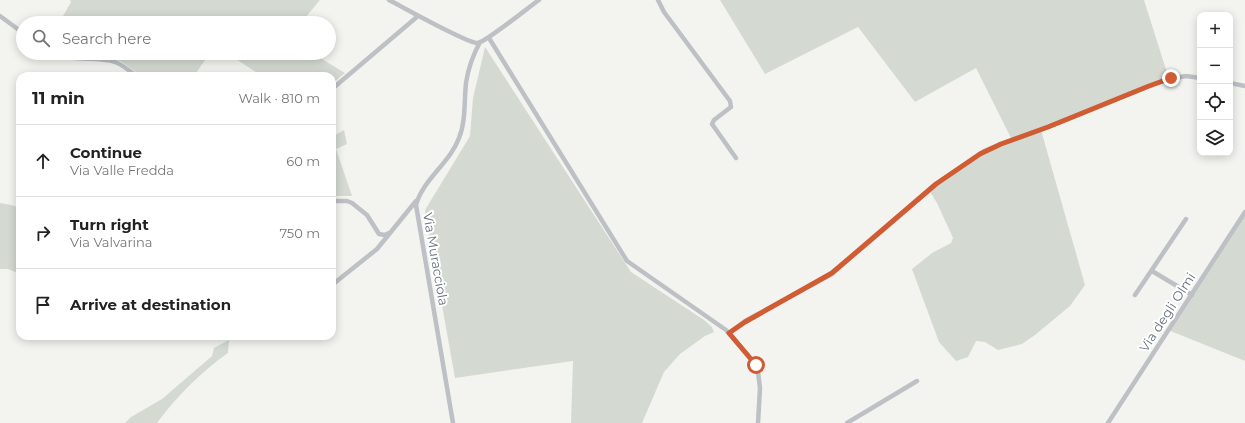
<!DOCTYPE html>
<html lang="en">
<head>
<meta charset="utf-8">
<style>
  body { margin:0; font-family:Montserrat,sans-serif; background:#f2f2f2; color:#222 }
  .controls { position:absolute; right:12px; top:12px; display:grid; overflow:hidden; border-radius:8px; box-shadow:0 2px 10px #0003 }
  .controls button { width:36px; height:36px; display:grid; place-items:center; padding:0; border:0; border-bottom:1px solid #e0e0e0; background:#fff; color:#222; font:20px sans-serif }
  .stop { position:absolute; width:12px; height:12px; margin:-9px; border:3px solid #d15c33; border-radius:50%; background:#fff }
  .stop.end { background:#d15c33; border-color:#fff; box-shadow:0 1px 4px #0008 }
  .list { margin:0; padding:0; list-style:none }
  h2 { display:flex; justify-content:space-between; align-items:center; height:52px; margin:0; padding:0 16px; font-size:17px }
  h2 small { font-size:13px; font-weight:400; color:#767676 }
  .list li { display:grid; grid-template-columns:26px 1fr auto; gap:12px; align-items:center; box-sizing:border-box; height:72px; padding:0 16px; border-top:1px solid #e0e0e0 }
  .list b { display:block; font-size:15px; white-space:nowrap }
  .list p { margin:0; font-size:13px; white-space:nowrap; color:#767676 }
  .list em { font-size:13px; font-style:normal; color:#767676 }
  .icon { flex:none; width:22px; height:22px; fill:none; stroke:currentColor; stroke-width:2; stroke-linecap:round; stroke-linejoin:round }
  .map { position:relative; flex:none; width:1245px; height:423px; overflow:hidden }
  .search { position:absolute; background:#fff; box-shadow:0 2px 10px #0003; left:16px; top:16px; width:320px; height:44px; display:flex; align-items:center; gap:10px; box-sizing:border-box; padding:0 14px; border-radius:22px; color:#767676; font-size:15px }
  .panel { position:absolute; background:#fff; box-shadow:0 2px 10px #0003; left:16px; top:72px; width:320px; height:268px; border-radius:12px }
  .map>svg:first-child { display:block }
  .green { fill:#d4dad2 }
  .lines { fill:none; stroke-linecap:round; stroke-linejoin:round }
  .minor { stroke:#bdc0c4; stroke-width:4.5 }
  .route { stroke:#d15c33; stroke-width:5 }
  .labels { text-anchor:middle; stroke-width:4; stroke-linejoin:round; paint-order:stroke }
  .street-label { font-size:13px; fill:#65727e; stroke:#fff }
</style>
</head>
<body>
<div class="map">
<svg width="1245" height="423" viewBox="0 0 1245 423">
  <rect width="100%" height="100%" fill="#f3f4f0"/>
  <path class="green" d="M70,0H320L301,23H59L71,2Z
    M720,0H1144L1169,79L1041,130L1085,285L1070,306L1035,335L1022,344L998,350L985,342L976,341L968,357L956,361L939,342L912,269L932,253L951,243L953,238L937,203L929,190L980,154L1012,140L976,68L915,102L858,27L765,74Z
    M485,47L631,272L704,320L712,327L714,332L705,336L680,354L664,372L642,423H571L573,361L455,378L425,210L470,136L473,98Z
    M63,53H210L194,76H141L122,62L108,56Z
    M217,53H312L345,73L332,84V76H255L257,73L233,57Z
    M344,130L347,144L336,149L352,196H332V137Z
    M0,203L11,205L20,208V274L8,269H0Z
    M1245,212V361L1168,330Z
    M229,340L228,353C201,372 177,396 157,423H125L131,417L162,399L212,356L214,348Z"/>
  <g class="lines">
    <path class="minor" d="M389,0C403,7 468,44 478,43C487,41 529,7 539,0
      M658,0L664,12L730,101L731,107L714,120L712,124L736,158
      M0,16L23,33
      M489,38L627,261L726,330L755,364L758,372L760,388L758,423
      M57,53C75,63 96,55 115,62C123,65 130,71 136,76
      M1230,83L1245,86
      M332,89L418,16
      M332,201H347L352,203L367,215L379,234L385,235L389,233
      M1152,271L1192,295
      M332,285L377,249L416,201
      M1135,295L1186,219
      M729,333L745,321L830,275L882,231L936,184L984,151L1001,144L1048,127L1149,86L1169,79L1186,76L1200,78
      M139,336H144
      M453,423L416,205C423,179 450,163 459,138C466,121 464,101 466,83C468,69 473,55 480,42
      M847,423L917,381
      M1108,423L1245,212"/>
  </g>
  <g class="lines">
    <path class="route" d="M756,365L729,333L745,322L832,273L936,184L980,154L1001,144L1048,127L1149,86L1171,78"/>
  </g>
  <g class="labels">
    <g class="street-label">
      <text transform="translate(436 259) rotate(80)" y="5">Via Muracciola</text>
      <text transform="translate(1167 312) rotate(-57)" y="5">Via degli Olmi</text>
    </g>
  </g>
</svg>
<div class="controls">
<button>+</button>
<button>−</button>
<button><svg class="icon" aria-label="locate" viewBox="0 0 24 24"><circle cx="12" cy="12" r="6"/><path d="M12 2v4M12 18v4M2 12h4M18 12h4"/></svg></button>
<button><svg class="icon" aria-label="layers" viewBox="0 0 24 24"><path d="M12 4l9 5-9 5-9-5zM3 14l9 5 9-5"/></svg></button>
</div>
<div class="stop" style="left:756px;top:365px"></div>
<div class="stop end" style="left:1171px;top:78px"></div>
<div class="search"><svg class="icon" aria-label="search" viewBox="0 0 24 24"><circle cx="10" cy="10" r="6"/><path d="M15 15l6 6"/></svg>Search here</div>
<section class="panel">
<h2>11 min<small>Walk · 810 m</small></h2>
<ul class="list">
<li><svg class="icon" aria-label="ahead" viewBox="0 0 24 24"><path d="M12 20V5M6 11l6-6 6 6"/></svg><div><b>Continue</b><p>Via Valle Fredda</p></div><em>60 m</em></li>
<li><svg class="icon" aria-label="right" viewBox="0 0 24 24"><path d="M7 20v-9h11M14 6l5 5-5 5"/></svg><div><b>Turn right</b><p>Via Valvarina</p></div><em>750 m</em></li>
<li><svg class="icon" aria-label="arrive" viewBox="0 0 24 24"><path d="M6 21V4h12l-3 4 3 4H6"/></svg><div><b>Arrive at destination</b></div></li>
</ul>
</section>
</div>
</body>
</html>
